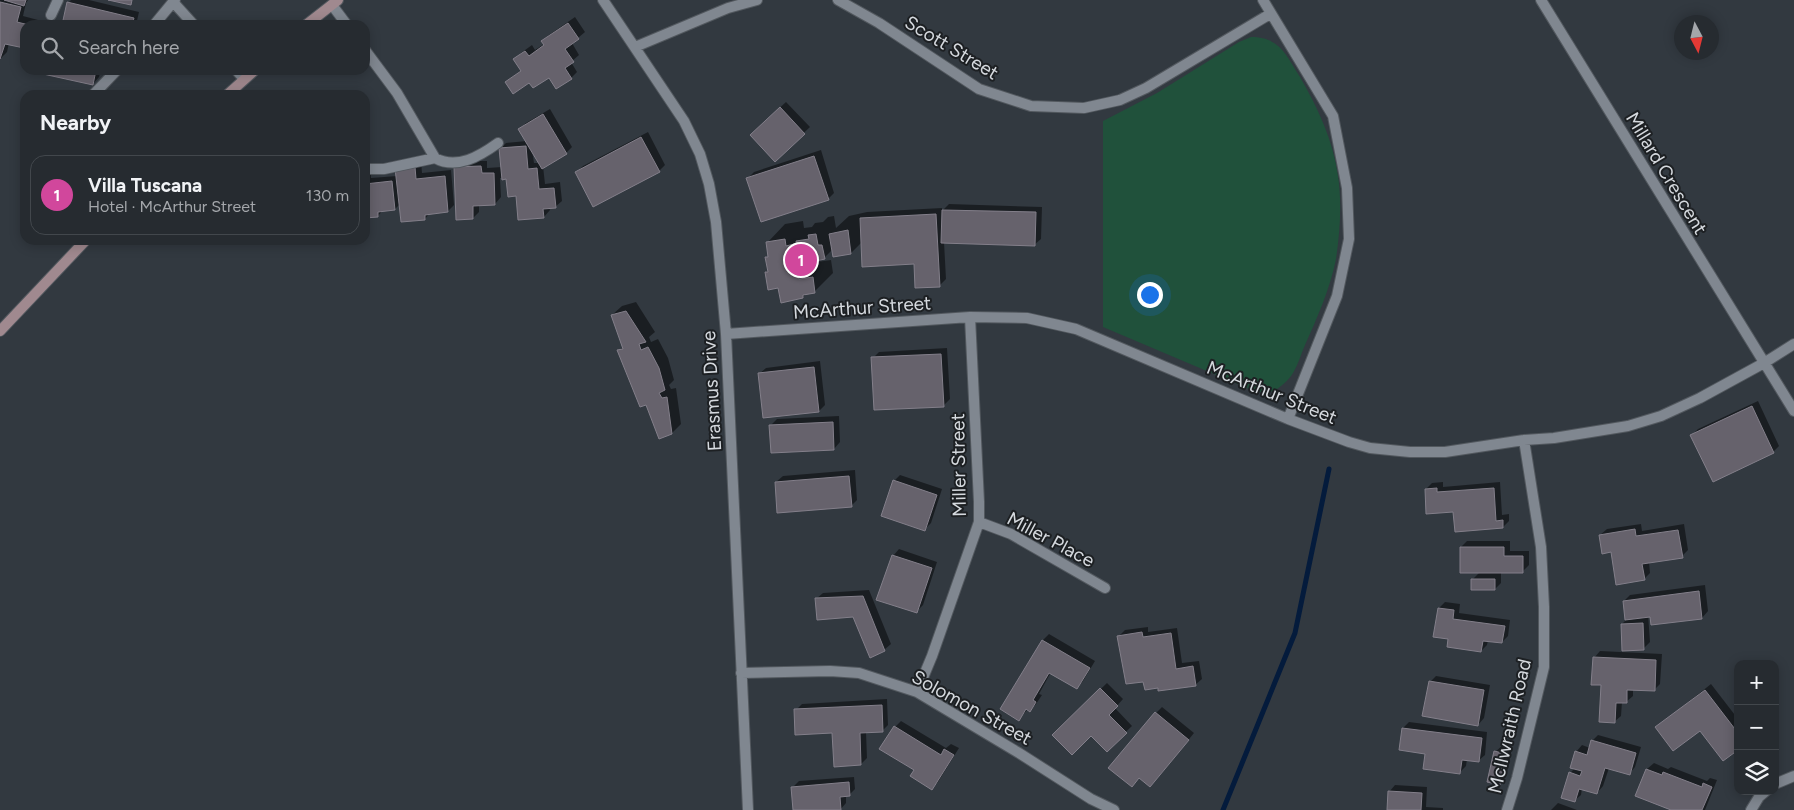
<!DOCTYPE html>
<html lang="en">
<head>
<meta charset="utf-8">
<style>
  body { margin:0; font-family:Figtree,sans-serif; background:#2e3338; color:#f1f3f6 }
  .controls { position:absolute; right:15px; bottom:15px; display:grid; overflow:hidden; border-radius:10px; box-shadow:0 2px 12px #0003 }
  .controls button { width:45px; height:45px; display:grid; place-items:center; padding:0; border:0; border-bottom:1px solid #42474c; background:#262b30; color:#f1f3f6; font:25px sans-serif }
  .compass { position:absolute; left:1674px; top:15px; width:45px; height:45px; border-radius:50%; background:#262b30; box-shadow:0 2px 12px #0003; rotate:173deg }
  .you { position:absolute; left:1149px; top:294px; width:18px; height:18px; margin:-12px; border:4px solid #fff; border-radius:50%; background:#1a73e8; box-shadow:0 0 0 8px #1a73e833 }
  .badge { display:grid; place-items:center; width:32px; height:32px; border-radius:50%; background:#8abfa5; color:#fff; font-size:16px; font-weight:700 }
  .pin { position:absolute; translate:-50% -50%; border:2px solid #fff; box-shadow:0 1px 5px #0006 }
  .list { margin:0; padding:0; list-style:none }
  h2 { display:flex; justify-content:space-between; align-items:center; height:65px; margin:0; padding:0 20px; font-size:21px }
  h2 small { font-size:16px; font-weight:400; color:#a4a7ab }
  .list li { display:grid; grid-template-columns:32px 1fr auto; gap:15px; align-items:center; box-sizing:border-box; height:80px; margin:0 10px 10px; padding:0 10px; border:1px solid #42474c; border-radius:15px }
  .list b { display:block; font-size:19px; white-space:nowrap }
  .list p { margin:0; font-size:16px; white-space:nowrap; color:#a4a7ab }
  .list em { font-size:16px; font-style:normal; color:#a4a7ab }
  .icon { flex:none; width:28px; height:28px; fill:none; stroke:currentColor; stroke-width:2; stroke-linecap:round; stroke-linejoin:round }
  .map { position:relative; flex:none; width:1794px; height:810px; overflow:hidden }
  .search { position:absolute; background:#262b30; box-shadow:0 2px 12px #0003; left:20px; top:20px; width:350px; height:55px; display:flex; align-items:center; gap:12px; box-sizing:border-box; padding:0 18px; border-radius:15px; color:#a4a7ab; font-size:19px }
  .panel { position:absolute; background:#262b30; box-shadow:0 2px 12px #0003; left:20px; top:90px; width:350px; height:155px; border-radius:15px }
  .map>svg:first-child { display:block }
  .green { fill:#20513b }
  .shadow { fill:#0007; fill-rule:evenodd }
  .lines { fill:none; stroke-linecap:round; stroke-linejoin:round }
  .stream { stroke:#041b3c; stroke-width:5 }
  .building { fill:#66626c; stroke:#837f8a }
  .street-casing { stroke:#52585e; stroke-width:12 }
  .secondary-casing { stroke:#52585e; stroke-width:12 }
  .street { stroke:#808790; stroke-width:10 }
  .secondary { stroke:#a0898f; stroke-width:10 }
  .labels { text-anchor:middle; stroke-width:4; stroke-linejoin:round; paint-order:stroke }
  .street-label { font-size:19px; fill:#d5d9de; stroke:#1d2023 }
</style>
</head>
<body>
<div class="map">
<svg width="1794" height="810" viewBox="0 0 1794 810">
  <rect width="100%" height="100%" fill="#323940"/>
  <path class="green" d="M1251,37C1280,37 1286,55 1300,77C1318,108 1333,140 1338,176C1342,203 1340,232 1336,259C1330,289 1317,318 1305,345C1301,354 1298,365 1293,373C1289,380 1280,388 1273,391C1267,393 1260,392 1254,391L1103,327V121L1157,93L1239,42Z"/>
  <path class="shadow" d="M0,0H28L26,3L23,16L38,20L36,25H25V47L9,43L7,52L1,58Z
    M71,0H89L139,12L136,25H63L68,3Z
    M575,17L585,32L572,43L579,55L571,62L577,72L571,78L549,76L530,81L506,82L522,70L515,59L521,53L532,45L535,50L544,44L542,41L549,35Z
    M36,70H101L99,77L93,84Z
    M786,102L810,127L775,160L758,128Z
    M550,109L572,147L566,153L543,166L545,184L560,182L562,201L555,207L549,208L550,210L544,217L507,178H500L501,197L495,204H479V212L473,218H457L462,161H487V168L502,167L500,149L506,143L527,141L520,129L526,123ZM532,150L540,163H534Z
    M648,132L665,165L659,171L577,172L583,166Z
    M821,150L834,193L828,199L748,178L754,172Z
    M421,161L422,173L451,170L454,205L448,211L430,213L425,219L400,204L395,209L383,210L378,216L365,217V164L370,163L371,178L397,176Z
    M949,204L1042,207L1041,239L1034,245L944,242L946,279L939,286L915,263L862,242L851,253L834,256L833,249L824,258L817,259V262L831,260L833,273L815,291L807,293L803,297L779,287L766,272L769,270L767,258L769,256L767,243L785,224L803,221L804,228L812,227L815,223L823,222L828,217L834,216L836,228L849,216L867,212L942,208V211Z
    M636,302L655,332L649,337L651,342L658,339L668,358L674,380L669,385L671,389L676,388L681,424L672,433L647,404L619,351L624,346L612,315L622,306Z
    M947,348L950,399L943,406L873,358L879,352Z
    M820,361L825,405L819,411L759,374L766,368Z
    M1758,401L1779,446L1773,452L1692,435L1698,429Z
    M839,416L840,442L834,449L772,452L770,426L777,419Z
    M855,470L857,500L851,506L776,482L783,476Z
    M900,475L942,489L931,523L925,529L894,481Z
    M1443,482V487L1500,482L1502,515L1509,514V521L1503,527L1454,510L1426,489L1432,483Z
    M1641,524L1642,531L1684,524L1688,550L1682,556L1649,562L1650,573L1644,579L1612,551L1600,535L1607,529Z
    M1467,541H1510V551H1529V565L1522,572H1501V583L1495,589L1472,580L1480,572L1461,547Z
    M899,549L937,562L923,605L916,612L893,556Z
    M1705,585L1708,611L1702,618L1648,614L1650,642L1644,648L1622,624L1626,620L1624,601L1630,595Z
    M869,590L891,644L884,650L853,616L816,599L823,593Z
    M1445,602L1460,604L1459,613L1510,620L1508,636L1502,642L1488,640L1487,645L1481,651L1449,638L1439,608Z
    M1148,627V632L1177,628L1182,663L1199,661L1202,679L1195,685L1159,687L1119,636L1125,630Z
    M1049,634L1095,661L1083,681L1077,688L1051,672L1039,694L1042,695L1036,704L1030,710L1028,709L1019,719L1002,709L1043,640Z
    M1600,651L1662,654L1660,684L1654,690L1633,689V696L1626,702H1622L1621,716L1614,722L1594,658Z
    M1436,676L1490,685L1484,718L1478,725L1430,682Z
    M1107,683L1123,699L1115,708L1132,726L1107,750L1092,734L1053,735Z
    M1711,684L1738,719V748L1700,729L1657,727Z
    M887,699L888,725L882,731L866,732L867,758L861,764L833,732L796,710L802,704Z
    M1162,707L1194,733L1156,780V713Z
    M901,721L946,748L951,744L959,748L938,782L932,788L916,770L895,727Z
    M1409,722L1487,732L1485,755L1478,761L1467,759L1466,766L1460,772L1427,753L1403,728Z
    M1598,735L1641,747L1635,767L1629,774L1609,768L1603,786L1597,793L1582,788L1581,795L1574,801L1570,773L1575,768L1576,752L1582,745L1590,748L1592,741Z
    M1502,746L1512,748L1506,777L1499,783L1495,752Z
    M1654,763L1668,769L1671,767L1707,781L1710,778L1717,780L1705,810H1674L1637,795L1647,769Z
    M854,777L855,789L849,795H846V803L840,810H794L793,787L799,781Z
    M1395,785L1427,787L1426,807L1443,808V810H1388L1389,792Z
    M1558,803L1577,810H1551Z"/>
  <g class="lines">
    <path class="stream" d="M1223,810L1295,633L1329,469"/>
  </g>
  <path class="building" d="M4,0H26L24,6Z
    M108,0H132L131,5Z
    M0,2L21,7L17,22L29,25H25V58L21,57L24,48L5,44L0,59Z
    M67,2L134,18L132,25H62Z
    M568,23L579,39L565,49L574,62L565,68L572,79L556,89L549,78L533,88L529,83L513,94L505,82L521,71L513,59L525,51L529,56L544,45L541,41Z
    M34,70H96L93,85L34,72Z
    M780,107L805,134L775,162L750,135Z
    M543,114L567,154L542,169L518,129Z
    M641,137L660,172L593,207L575,172Z
    M526,146L528,169L537,168L539,189L554,188L556,208L543,209L544,218L518,220L516,196L508,197L506,179L502,180L499,148Z
    M814,156L829,200L761,222L746,178Z
    M481,166L482,173H494L495,205L473,206V219L456,220L454,167Z
    M415,167L416,179L445,176L448,212L425,215V220L401,222L395,168Z
    M365,181V184L392,181L395,210L378,212V217L365,218Z
    M942,210L1036,212L1035,246L941,243Z
    M936,214L940,287L915,288L914,264L862,267L860,218Z
    M848,230L851,254L833,257L829,234Z
    M816,234L818,245H822L825,259L811,262V265L797,268L799,279L813,277L815,293L803,295V298L781,303L778,288L768,290L765,272H768L765,257H768L766,242L785,239L786,246L794,244L795,249H797L796,241L809,239L808,235Z
    M626,311L646,342L639,344L641,350L648,347L659,368L665,390L659,393L662,398L667,397L672,434L659,439L646,405L640,407L617,350L623,349L611,315Z
    M941,354L944,407L874,410L871,357Z
    M814,367L819,412L763,418L758,373Z
    M1752,406L1774,453L1713,482L1690,435Z
    M833,422L834,450L771,453L769,425Z
    M849,476L852,507L777,513L775,482Z
    M893,480L937,495L925,531L881,516Z
    M1437,488V492L1494,488L1496,521L1503,520V528L1455,532L1453,512L1426,514L1425,489Z
    M1635,529L1636,536L1678,530L1683,558L1642,564L1645,580L1616,585L1611,552L1602,554L1599,535Z
    M1460,547H1504V556H1523V573H1460Z
    M892,555L932,568L917,613L876,600Z
    M1471,579H1495V590H1471Z
    M1699,591L1702,619L1651,625L1650,617L1625,620L1623,601Z
    M863,596L885,651L870,658L853,617L817,620L815,598Z
    M1438,608L1454,610L1453,619L1505,626L1502,643L1483,641L1481,652L1447,647L1448,639L1433,637Z
    M1643,623L1644,650L1622,651L1621,624Z
    M1142,632L1143,637L1171,633L1176,669L1193,666L1196,686L1158,691V688L1145,690L1143,682L1126,684L1117,636Z
    M1042,640L1090,668L1077,689L1049,673L1033,700L1036,702L1030,712L1026,709L1019,721L1000,709Z
    M1593,657L1656,660L1655,691L1627,690V703H1616L1615,723L1599,722L1601,685H1591Z
    M1429,681L1484,690L1478,726L1422,716Z
    M1100,688L1118,706L1109,715L1127,733L1107,752L1091,736L1072,755L1052,735Z
    M1705,690L1738,733V750L1723,761L1700,731L1673,751L1655,727Z
    M882,705L883,732L860,733L861,765L834,767L832,733L795,735L794,709Z
    M1155,712L1189,740L1150,787L1139,778L1132,787L1108,768Z
    M894,726L941,755L944,749L954,755L932,790L910,776L914,770L879,749Z
    M1402,728L1482,738L1479,762L1462,760L1460,774L1423,769L1425,754L1399,750Z
    M1591,740L1636,753L1630,775L1605,768L1597,794L1579,789L1575,802L1561,798L1569,772L1580,776L1582,771L1570,768L1575,751L1587,755Z
    M1494,751L1507,754L1500,785L1487,782Z
    M1646,769L1662,775L1663,772L1702,787L1703,783L1712,787L1702,810H1671L1635,796Z
    M849,782L850,796L840,797L841,810H793L791,787Z
    M1388,791L1422,793L1421,810H1387Z"/>
  <g class="lines">
    <defs>
      <path id="street" d="M175,0L173,2L194,25
        M603,0L684,121L700,154L709,184L716,222L726,334L748,810
        M838,0L879,23L979,89L1031,106L1084,108L1120,100L1146,88L1270,14
        M1263,0L1333,116L1347,188L1349,239L1337,296L1288,419
        M1541,0L1794,411
        M332,5L347,25
        M51,15L58,0
        M154,25L173,2
        M635,47L728,8L757,0
        M365,50L397,93L435,158C457,170 480,156 498,143
        M236,70L244,79
        M93,95L117,70
        M365,169H384L435,158
        M726,334L970,317L1027,318L1076,329L1288,419L1349,442L1370,448L1410,452H1445L1524,440L1554,438L1628,426L1661,416L1700,398L1764,363L1794,344
        M979,522L1011,534L1105,588
        M741,673L830,671L859,673L917,692L1019,753L1091,799L1114,810
        M917,692L932,656L979,522V502L970,317
        M1775,784L1794,776
        M1507,810L1517,778L1544,667V607L1541,547L1524,440
        M1751,810L1759,797L1766,791"/>
      <path id="secondary" d="M306,25L338,0
        M227,95L255,70
        M0,331L86,240"/>
    </defs>
    <use href="#street" class="street-casing"/>
    <use href="#secondary" class="secondary-casing"/>
    <use href="#street" class="street"/>
    <use href="#secondary" class="secondary"/>
  </g>
  <g class="labels">
    <g class="street-label">
      <text transform="translate(952 47) rotate(31)" y="7">Scott Street</text>
      <text transform="translate(1667 173) rotate(59)" y="7">Millard Crescent</text>
      <text transform="translate(862 307) rotate(-4)" y="7">McArthur Street</text>
      <text transform="translate(711 391) rotate(-93)" y="7">Erasmus Drive</text>
      <text transform="translate(1272 392) rotate(22)" y="7">McArthur Street</text>
      <text transform="translate(958 465) rotate(-91)" y="7">Miller Street</text>
      <text transform="translate(1051 539) rotate(28)" y="7">Miller Place</text>
      <text transform="translate(972 707) rotate(29)" y="7">Solomon Street</text>
      <text transform="translate(1509 726) rotate(-77)" y="7">McIlwraith Road</text>
    </g>
  </g>
</svg>
<div class="controls">
<button>+</button>
<button>−</button>
<button><svg class="icon" aria-label="layers" viewBox="0 0 24 24"><path d="M12 4l9 5-9 5-9-5zM3 14l9 5 9-5"/></svg></button>
</div>
<svg class="compass" viewBox="-18 -18 36 36"><path d="M0-13l5 13h-10z" fill="#e53935"/><path d="M0 13l5-13h-10z" fill="#a4a7ab"/></svg>
<div class="you"></div>
<div class="pin badge" style="left:801px;top:260px;background:#d1479c">1</div>
<div class="search"><svg class="icon" aria-label="search" viewBox="0 0 24 24"><circle cx="10" cy="10" r="6"/><path d="M15 15l6 6"/></svg>Search here</div>
<section class="panel">
<h2>Nearby<small></small></h2>
<ul class="list">
<li><span class="badge" style="background:#d1479c">1</span><div><b>Villa Tuscana</b><p>Hotel · McArthur Street</p></div><em>130 m</em></li>
</ul>
</section>
</div>
</body>
</html>
